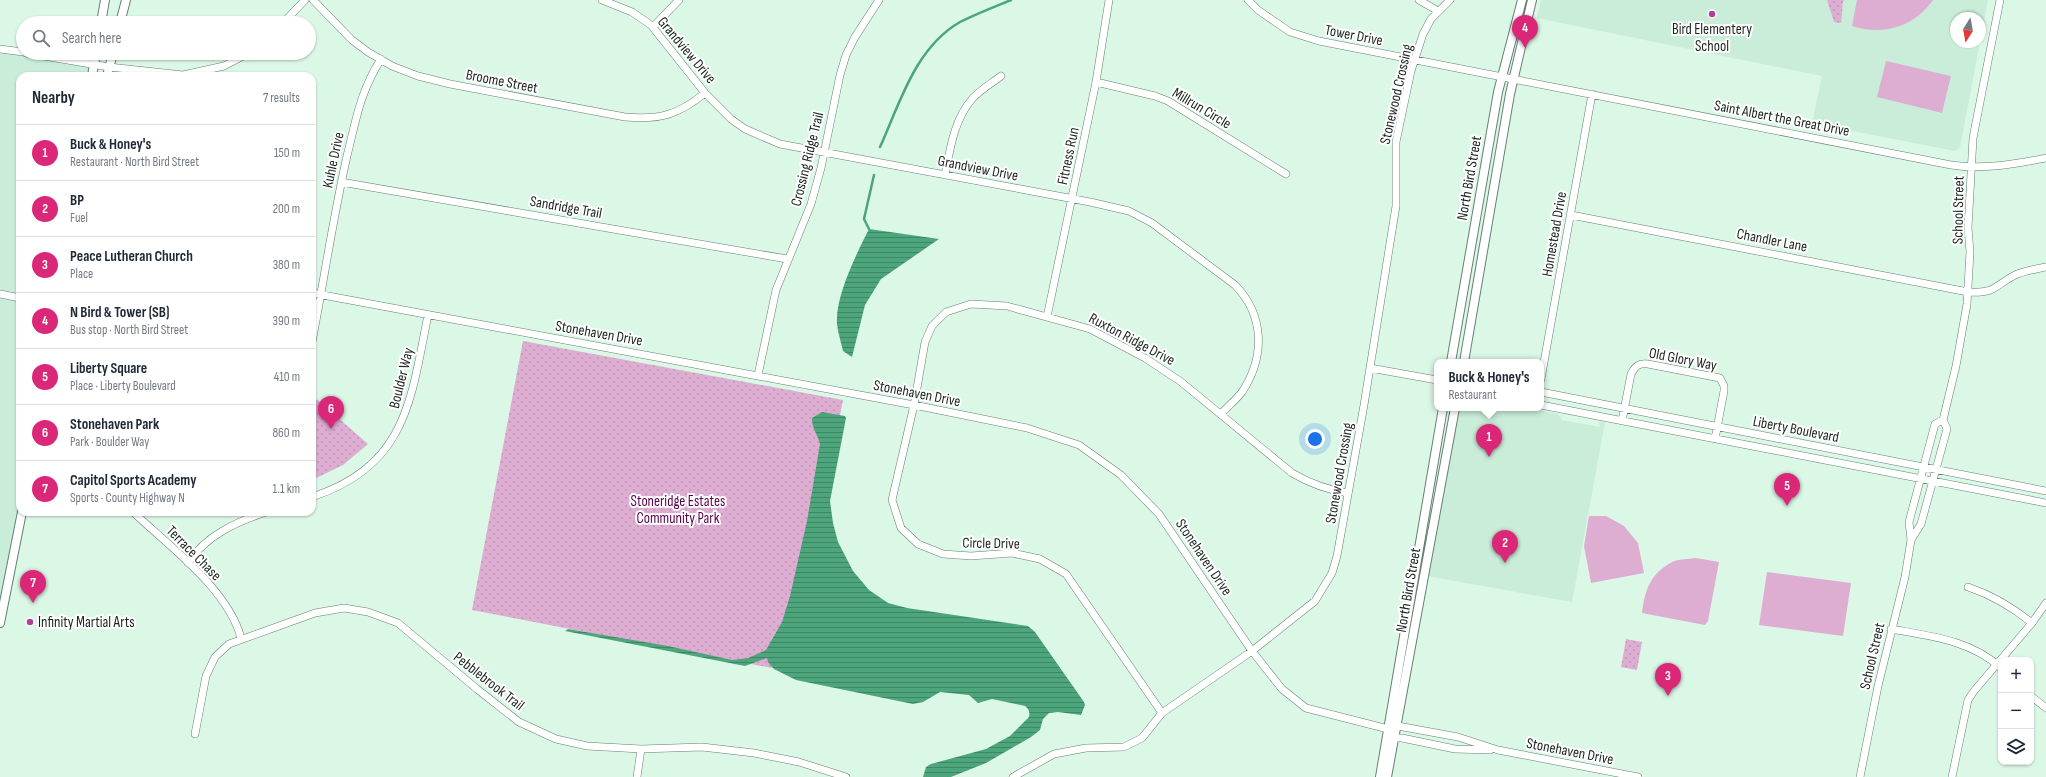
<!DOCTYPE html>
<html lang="en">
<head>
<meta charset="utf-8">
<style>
  body { margin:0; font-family:"Sofia Sans Condensed",sans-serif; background:#f6f6f7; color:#1f2937 }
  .controls { position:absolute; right:12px; bottom:12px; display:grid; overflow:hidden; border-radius:8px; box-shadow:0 1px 3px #0004 }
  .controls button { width:36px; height:36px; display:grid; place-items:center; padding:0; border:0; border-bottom:1px solid #e0e1e3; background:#fff; color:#1f2937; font:20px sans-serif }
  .compass { position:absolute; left:1950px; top:12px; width:36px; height:36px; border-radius:50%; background:#fff; box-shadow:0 1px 3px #0004; rotate:191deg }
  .you { position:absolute; left:1315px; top:439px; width:14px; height:14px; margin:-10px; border:3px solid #fff; border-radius:50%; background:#1a73e8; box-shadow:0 0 0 6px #1a73e833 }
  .badge { display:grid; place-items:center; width:26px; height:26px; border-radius:50%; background:#db2777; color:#fff; font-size:13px; font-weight:700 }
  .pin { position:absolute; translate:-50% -33px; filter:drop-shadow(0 1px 2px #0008) }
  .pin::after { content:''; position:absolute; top:21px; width:14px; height:12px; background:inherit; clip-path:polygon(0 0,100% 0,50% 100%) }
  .popup { position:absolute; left:1434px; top:359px; width:110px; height:52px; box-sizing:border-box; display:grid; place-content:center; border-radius:8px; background:#fff; filter:drop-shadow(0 1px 3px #0005); font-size:13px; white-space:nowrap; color:#747a83 }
  .popup b { font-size:15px; color:#1f2937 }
  .popup::after { content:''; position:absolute; left:50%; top:100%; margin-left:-8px; border:8px solid transparent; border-top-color:#fff }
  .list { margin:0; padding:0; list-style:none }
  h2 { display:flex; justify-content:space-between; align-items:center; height:52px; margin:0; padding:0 16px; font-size:17px }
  h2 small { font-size:13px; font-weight:400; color:#747a83 }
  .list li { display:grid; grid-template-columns:26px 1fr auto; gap:12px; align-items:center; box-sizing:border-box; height:56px; padding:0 16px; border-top:1px solid #e0e1e3 }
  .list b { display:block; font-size:15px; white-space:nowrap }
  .list p { margin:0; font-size:13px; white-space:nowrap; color:#747a83 }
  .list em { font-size:13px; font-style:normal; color:#747a83 }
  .icon { flex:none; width:22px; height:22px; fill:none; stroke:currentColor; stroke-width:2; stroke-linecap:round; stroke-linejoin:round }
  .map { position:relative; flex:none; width:2046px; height:777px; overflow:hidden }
  .search { position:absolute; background:#fff; box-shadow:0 1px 3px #0004; left:16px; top:16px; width:300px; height:44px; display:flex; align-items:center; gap:10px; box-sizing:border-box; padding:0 14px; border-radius:22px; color:#747a83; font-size:15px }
  .panel { position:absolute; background:#fff; box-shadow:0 1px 3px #0004; left:16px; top:72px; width:300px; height:444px; border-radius:12px }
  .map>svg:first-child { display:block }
  .built { fill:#c9edd9 }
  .grass { fill:#deaed2 }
  .park { fill:url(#park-dots) }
  .water { fill:url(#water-rules) }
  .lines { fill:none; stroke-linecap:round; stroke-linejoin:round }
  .stream { stroke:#4da57b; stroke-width:2.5 }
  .minor-casing { stroke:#667f71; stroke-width:8 }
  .tertiary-casing { stroke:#667f71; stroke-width:10 }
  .minor { stroke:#fff; stroke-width:7 }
  .tertiary { stroke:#fff; stroke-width:8 }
  .poi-dot { fill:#af409c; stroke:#fff; stroke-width:1.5 }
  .labels { text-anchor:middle; stroke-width:4; stroke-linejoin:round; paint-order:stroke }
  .poi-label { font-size:15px; fill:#1a251f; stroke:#fff }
  .street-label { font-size:15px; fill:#1a251f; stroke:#fff }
  .park-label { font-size:15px; fill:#59044e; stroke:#fff }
</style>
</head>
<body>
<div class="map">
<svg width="2046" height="777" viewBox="0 0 2046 777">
  <defs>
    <pattern id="park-dots" width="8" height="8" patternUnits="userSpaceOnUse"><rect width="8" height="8" fill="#deaed2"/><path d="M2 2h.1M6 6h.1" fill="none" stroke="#be96b4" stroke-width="1.8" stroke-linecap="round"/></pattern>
    <pattern id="water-rules" width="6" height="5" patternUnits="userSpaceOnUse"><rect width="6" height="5" fill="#4da57b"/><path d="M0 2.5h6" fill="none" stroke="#3f8664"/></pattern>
  </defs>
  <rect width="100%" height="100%" fill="#dbf7e6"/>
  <path class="built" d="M1541,0H1988L1980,42V18H1956V42H1980L1960,147L1955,151L1812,123L1822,76L1537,18Z
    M0,47L94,65L92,76H20V512L0,623Z
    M1457,408H1528L1558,414L1562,420L1600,427L1599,422H1605L1572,602L1427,576Z"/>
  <path class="grass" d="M1857,0H1933C1914,27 1883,36 1852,26Z
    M1886,61L1951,76L1942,113L1877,97Z
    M1589,516H1606L1624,526L1638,543L1644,573L1591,583L1584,546Z
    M1696,558L1719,562L1708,621L1705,625L1642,613C1645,590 1650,574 1672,562C1678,559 1689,559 1696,558Z
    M1767,572L1851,583L1843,636L1759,625Z"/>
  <path class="park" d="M1827,0H1845L1843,1L1841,23L1834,22Z
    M523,341L843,400L805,595L927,698L472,610Z
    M312,395L368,444L343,465L312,480Z
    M1626,639L1642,642L1637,670L1621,667Z"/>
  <path class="water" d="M869,229L939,239L881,279L865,305L852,357L843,351C841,342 838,333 837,324C835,296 857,253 869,229Z
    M822,412L845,416L846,418L830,501L833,523L838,542L853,571L869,590L888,603L907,608L1028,626L1035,632L1084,702L1085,705L1081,715L1058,712L1049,713L1043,719L1040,730L1031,737L986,763L951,777H923L926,767L931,764L986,749L1010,736L1029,717C1030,712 1029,709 1025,706L992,699L978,703L969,695L940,692L923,702L913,704L796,680L774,669L768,662L767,658L745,666L565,631L568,629L668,646L732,660L748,658L766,650L782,622L790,596L807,521L820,444C818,436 811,426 812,418Z"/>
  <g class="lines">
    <path class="stream" d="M880,147C900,103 915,48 960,22C976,14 994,7 1011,0
      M869,229L864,219L874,175"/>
    <defs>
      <path id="minor" d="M313,0L352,40L368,52L392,66L418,76L450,84L625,117C660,120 678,115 705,93
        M602,0L632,12L651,25L705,93L731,119L745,129L780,144L1090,202L1129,211L1152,223L1235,285C1265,316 1265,357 1242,392C1236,400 1227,407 1221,414
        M1248,0L1258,10L1290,32L1319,41L1951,165C1984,170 2014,164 2046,158
        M1419,0L1438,11
        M283,23L305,0
        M653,27L679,0
        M0,49L23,52
        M26,53L109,67L183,75L224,66L249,53
        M1096,82L1155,96L1168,101L1286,174
        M945,175C950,149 954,120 972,99C980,90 992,83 1001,76
        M341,182L787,259
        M1571,215L1968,292C1995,294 1994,286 2015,275C2024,271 2036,269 2046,267
        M312,293L914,405L1027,428L1079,445L1121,475L1159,514L1252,651L1282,689L1306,708L1392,730
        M0,294L20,298
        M1047,317L1096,82L1109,0
        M312,342C324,280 333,218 347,156C356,120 360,92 381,59
        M1370,368L1437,380
        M758,375L776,290L811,204L821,168L840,75L846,55L855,37L879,0
        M1541,379L1592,94
        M1541,392L2046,491
        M1541,405L2046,503
        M1622,421L1631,374C1635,366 1639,363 1648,364L1720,378L1724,386V391L1715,439
        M312,497C407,466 411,399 428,315
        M133,512C169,546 228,589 241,638
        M1911,540L1921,524L1947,429L1943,420L1956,366L1967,304L1970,252L1968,228L1973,138L2000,0
        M188,563C206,535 237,522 266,512
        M1968,587C1992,595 2011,606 2032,623L2046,603
        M1891,629C1930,636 1971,640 2001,668
        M2031,696L2046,708
        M1162,713L1066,574L1040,559L1012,553L971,556L943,554L918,544L901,528L892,500L914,405L925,342L932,326L946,312L971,304L1007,306L1090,329L1145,358L1180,381L1292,473C1311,484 1327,490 1348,493
        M1398,726L1458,737L1498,750L1638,777
        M195,734L206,676L215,657L229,644L315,613L344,608L368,612L398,623L477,689L519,722L556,739L587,746L641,749L702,747L754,753L799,762L846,777
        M1395,738H1402L1455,749L1490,750
        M637,777L641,749
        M1013,777L1054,754L1086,748L1124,747L1142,738L1162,713L1252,651L1315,601L1332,573L1337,556L1364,405L1396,206V142L1411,71L1423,34L1431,19L1450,0
        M1860,777L1878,686L1905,577L1911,540L1909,522L1935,424L1943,420
        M1952,777L1968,700L1974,691L2032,623"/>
      <path id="tertiary" d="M101,23L105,0
        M120,23L126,0
        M92,76L96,53
        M107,76L113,53
        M1451,362L1498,92L1522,0
        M1464,362L1510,94L1532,0
        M0,623L22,512
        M1380,777L1443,408
        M1387,777L1455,408"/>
    </defs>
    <use href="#minor" class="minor-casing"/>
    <use href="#tertiary" class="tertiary-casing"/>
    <use href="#minor" class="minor"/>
    <use href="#tertiary" class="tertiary"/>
  </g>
  <g class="poi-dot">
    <circle cx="1712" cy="14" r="4"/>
    <circle cx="30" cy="622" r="4"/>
  </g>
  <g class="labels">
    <g class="poi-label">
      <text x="1712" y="34">Bird Elementery<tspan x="1712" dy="17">School</tspan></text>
      <text x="38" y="627" text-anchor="start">Infinity Martial Arts</text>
    </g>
    <g class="street-label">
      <text transform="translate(1354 35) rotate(11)" y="5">Tower Drive</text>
      <text transform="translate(687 50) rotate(50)" y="5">Grandview Drive</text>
      <text transform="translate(502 81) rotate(11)" y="5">Broome Street</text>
      <text transform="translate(1396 94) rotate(-77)" y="5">Stonewood Crossing</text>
      <text transform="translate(1202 108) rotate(31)" y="5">Millrun Circle</text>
      <text transform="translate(1782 118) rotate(11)" y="5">Saint Albert the Great Drive</text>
      <text transform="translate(1068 156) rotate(-78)" y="5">Fitness Run</text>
      <text transform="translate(807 159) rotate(-76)" y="5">Crossing Ridge Trail</text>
      <text transform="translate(333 160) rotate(-78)" y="5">Kuhle Drive</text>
      <text transform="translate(978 168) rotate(11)" y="5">Grandview Drive</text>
      <text transform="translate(1469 178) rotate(-80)" y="5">North Bird Street</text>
      <text transform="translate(566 207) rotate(10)" y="5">Sandridge Trail</text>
      <text transform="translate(1958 210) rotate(-89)" y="5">School Street</text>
      <text transform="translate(1554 234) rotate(-80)" y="5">Homestead Drive</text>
      <text transform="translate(1772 240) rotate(11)" y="5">Chandler Lane</text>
      <text transform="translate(599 333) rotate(10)" y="5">Stonehaven Drive</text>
      <text transform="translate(1132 339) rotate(28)" y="5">Ruxton Ridge Drive</text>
      <text transform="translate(1683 359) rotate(11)" y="5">Old Glory Way</text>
      <text transform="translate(401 378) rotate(-76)" y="5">Boulder Way</text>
      <text transform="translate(917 393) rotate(11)" y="5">Stonehaven Drive</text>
      <text transform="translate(1796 429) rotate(11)" y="5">Liberty Boulevard</text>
      <text transform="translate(1339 473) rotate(-80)" y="5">Stonewood Crossing</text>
      <text transform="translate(991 543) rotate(1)" y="5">Circle Drive</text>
      <text transform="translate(194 553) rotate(45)" y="5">Terrace Chase</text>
      <text transform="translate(1204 557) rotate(56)" y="5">Stonehaven Drive</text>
      <text transform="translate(1408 590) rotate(-80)" y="5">North Bird Street</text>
      <text transform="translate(1872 656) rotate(-77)" y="5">School Street</text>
      <text transform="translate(489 681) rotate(38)" y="5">Pebblebrook Trail</text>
      <text transform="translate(1570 751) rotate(11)" y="5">Stonehaven Drive</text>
    </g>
    <g class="park-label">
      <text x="678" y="506">Stoneridge Estates<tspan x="678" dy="17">Community Park</tspan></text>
    </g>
  </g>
</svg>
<div class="controls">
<button>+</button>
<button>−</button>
<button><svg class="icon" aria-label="layers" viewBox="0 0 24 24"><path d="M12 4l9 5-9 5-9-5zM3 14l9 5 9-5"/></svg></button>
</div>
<svg class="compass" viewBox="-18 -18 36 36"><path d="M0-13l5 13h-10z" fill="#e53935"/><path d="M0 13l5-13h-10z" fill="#747a83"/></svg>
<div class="you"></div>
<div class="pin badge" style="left:1489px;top:457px">1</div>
<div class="popup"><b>Buck &amp; Honey's</b>Restaurant</div>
<div class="pin badge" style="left:1505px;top:563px">2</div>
<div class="pin badge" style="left:1668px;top:696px">3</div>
<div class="pin badge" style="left:1525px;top:48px">4</div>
<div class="pin badge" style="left:1787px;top:506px">5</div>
<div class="pin badge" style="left:331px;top:429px">6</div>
<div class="pin badge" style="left:33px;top:603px">7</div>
<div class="search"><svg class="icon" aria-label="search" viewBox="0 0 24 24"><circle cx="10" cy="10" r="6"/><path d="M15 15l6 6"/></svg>Search here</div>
<section class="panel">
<h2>Nearby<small>7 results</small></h2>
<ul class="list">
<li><span class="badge">1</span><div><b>Buck &amp; Honey's</b><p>Restaurant · North Bird Street</p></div><em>150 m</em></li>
<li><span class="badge">2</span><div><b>BP</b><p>Fuel</p></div><em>200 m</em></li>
<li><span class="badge">3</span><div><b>Peace Lutheran Church</b><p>Place</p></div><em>380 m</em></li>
<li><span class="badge">4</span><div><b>N Bird &amp; Tower (SB)</b><p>Bus stop · North Bird Street</p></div><em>390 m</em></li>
<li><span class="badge">5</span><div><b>Liberty Square</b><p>Place · Liberty Boulevard</p></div><em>410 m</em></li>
<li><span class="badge">6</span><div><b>Stonehaven Park</b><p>Park · Boulder Way</p></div><em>860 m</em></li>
<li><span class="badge">7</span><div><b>Capitol Sports Academy</b><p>Sports · County Highway N</p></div><em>1.1 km</em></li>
</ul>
</section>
</div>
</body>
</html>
